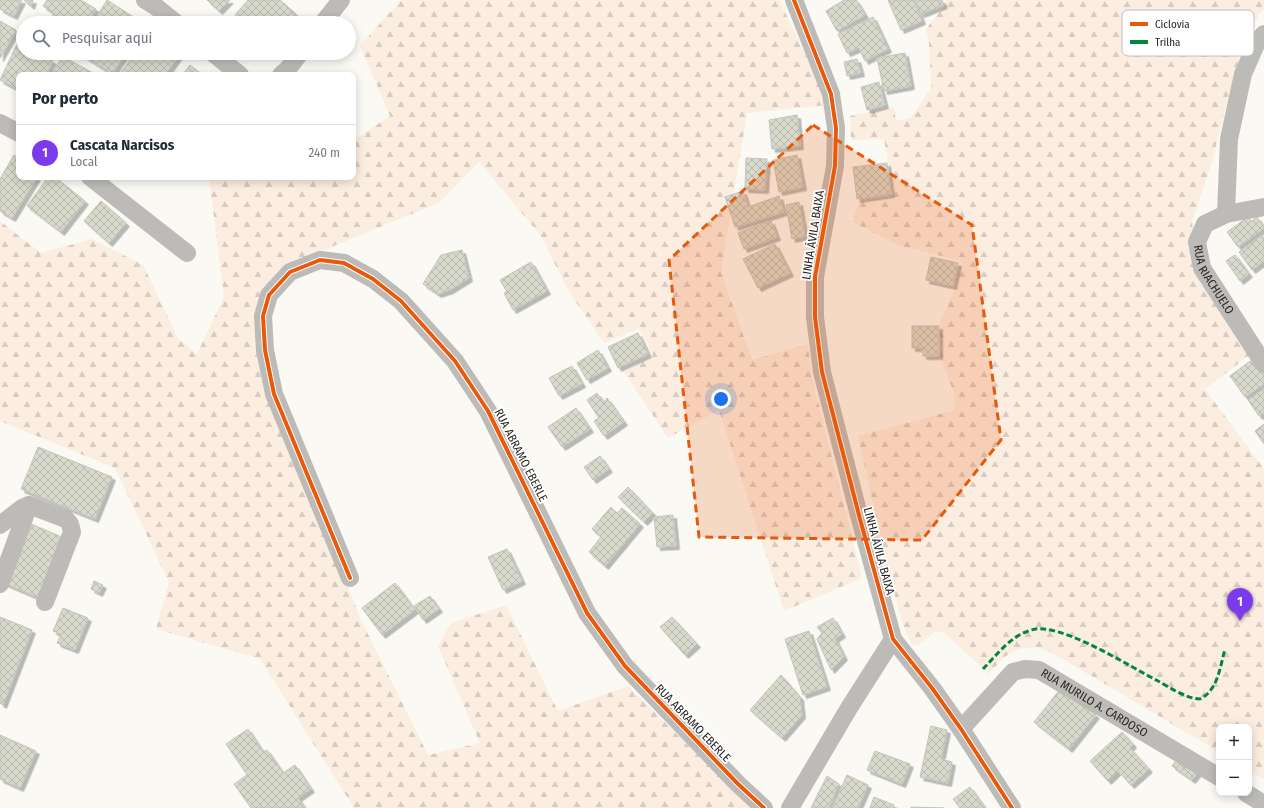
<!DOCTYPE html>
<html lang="pt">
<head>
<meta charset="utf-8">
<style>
  body { margin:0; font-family:"Fira Sans Condensed",sans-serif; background:#f2f2f3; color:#1f2937 }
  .controls { position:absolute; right:12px; bottom:12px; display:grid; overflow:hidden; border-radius:8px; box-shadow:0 2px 10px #0003 }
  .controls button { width:36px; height:36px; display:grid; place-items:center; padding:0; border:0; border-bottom:1px solid #e0e1e3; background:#fff; color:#1f2937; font:20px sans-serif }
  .you { position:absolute; left:721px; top:399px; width:14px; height:14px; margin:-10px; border:3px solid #fff; border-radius:50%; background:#1a73e8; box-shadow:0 0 0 6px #1a73e833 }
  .badge { display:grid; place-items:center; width:26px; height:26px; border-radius:50%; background:#7c3aed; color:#fff; font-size:13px; font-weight:700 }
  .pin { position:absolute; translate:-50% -33px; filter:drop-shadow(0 1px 2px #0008) }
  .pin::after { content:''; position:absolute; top:21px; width:14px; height:12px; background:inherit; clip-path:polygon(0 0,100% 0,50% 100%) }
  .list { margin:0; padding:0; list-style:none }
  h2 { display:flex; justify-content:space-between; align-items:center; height:52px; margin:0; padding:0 16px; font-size:17px }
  h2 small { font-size:13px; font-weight:400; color:#747a83 }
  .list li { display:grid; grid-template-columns:26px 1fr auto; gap:12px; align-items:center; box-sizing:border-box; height:56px; padding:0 16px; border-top:1px solid #e0e1e3 }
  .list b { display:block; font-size:15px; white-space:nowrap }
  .list p { margin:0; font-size:13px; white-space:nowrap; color:#747a83 }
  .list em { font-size:13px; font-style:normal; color:#747a83 }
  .icon { flex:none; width:22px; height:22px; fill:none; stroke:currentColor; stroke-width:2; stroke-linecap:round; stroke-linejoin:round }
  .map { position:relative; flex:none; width:1264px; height:808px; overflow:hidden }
  .search { position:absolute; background:#fff; box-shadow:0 2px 10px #0003; left:16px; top:16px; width:340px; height:44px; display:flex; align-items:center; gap:10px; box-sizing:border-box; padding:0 14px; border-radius:22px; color:#747a83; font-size:15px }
  .panel { position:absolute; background:#fff; box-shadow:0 2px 10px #0003; left:16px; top:72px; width:340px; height:108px; border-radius:8px }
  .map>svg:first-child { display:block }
  .forest { fill:url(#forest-firs) }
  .building { fill:url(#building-cross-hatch); stroke:#c3c3bf; filter:url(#shadow) }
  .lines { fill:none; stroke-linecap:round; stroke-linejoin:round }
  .minor { stroke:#bcbbb8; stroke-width:18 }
  .quiet { stroke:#00873e; stroke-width:3; stroke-dasharray:6 3; stroke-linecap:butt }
  .cycleway-casing { stroke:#fff; stroke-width:6 }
  .cycleway { stroke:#e8590c; stroke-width:4 }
  .marked { fill:#e8590c; fill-opacity:0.2; stroke:#e8590c; stroke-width:3; stroke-dasharray:8 5; stroke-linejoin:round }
  .labels { text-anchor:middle; stroke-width:3.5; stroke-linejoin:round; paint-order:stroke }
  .street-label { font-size:12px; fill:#282724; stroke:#fff }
  .key { fill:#fff; stroke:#bebebd; stroke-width:1 }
  .key-label { font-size:11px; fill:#282724 }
</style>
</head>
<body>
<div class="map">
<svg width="1264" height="808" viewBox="0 0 1264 808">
  <defs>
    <pattern id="forest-firs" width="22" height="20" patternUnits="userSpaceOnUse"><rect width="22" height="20" fill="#fcede1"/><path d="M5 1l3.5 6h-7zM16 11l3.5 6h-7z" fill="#d8cbc1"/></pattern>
    <pattern id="building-cross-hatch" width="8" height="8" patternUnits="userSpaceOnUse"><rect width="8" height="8" fill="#d8d9cb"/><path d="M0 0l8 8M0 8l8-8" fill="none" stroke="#b9baae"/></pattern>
    <filter id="shadow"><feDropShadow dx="3.5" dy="3.5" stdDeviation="0" flood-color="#0004"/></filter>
  </defs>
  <rect width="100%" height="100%" fill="#faf9f4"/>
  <path class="forest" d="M401,0H779L823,89L827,105L747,113L721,272L752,360L808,344L813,381L862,578L784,611L719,410L668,438L624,372L653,356L639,328L604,343L568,290L541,236L479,162L439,203L287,265L259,352L360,618L428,755L480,743L438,646L451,623L506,605L558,711L628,686L752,808H354L260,659L156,629L169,582L115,468L0,421V221L41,253L92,239L143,265L178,338L197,354L224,297L209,177H353V138H357L390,116L360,46Z
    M946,0H1264V9L1260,13L1247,35L1234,74L1212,162L1192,221L1196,255L1252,353L1205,389L1264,469V779L1249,770V727H1219V752L1056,655L1038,647L1019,649L1004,657L989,674L943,632H934L918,646L912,645L903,625L884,554L858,436L955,410L953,390L941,360L940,322L955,288L961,261L898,245L853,222L858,202L894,196L884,139L851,140L850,116L894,107L896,121L911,118L931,88L929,43L926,29L947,3Z"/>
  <path class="building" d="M0,0H22L14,16L0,9Z
    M24,0H33L31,6Z
    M47,0H81L96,9L87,23H48L54,13L43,6Z
    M107,0L143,23H93Z
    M207,0H230L219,11Z
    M248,0H280L296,14L288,23H244L235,15Z
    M844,0H856L865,15L837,31L826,11Z
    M888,0H914L922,21L901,30Z
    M915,0H942L944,5L921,14Z
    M873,17L888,49L865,61L859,48L847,53L838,34Z
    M0,21L16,30L0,58Z
    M17,44L23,46V53H36L53,61L46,75H19V90L0,80Z
    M83,53H126L112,74L82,55Z
    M135,53H180V54L165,75H119Z
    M905,53L911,86L884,91L877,58Z
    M62,56L97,75H52Z
    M857,59L861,73L847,76L844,62Z
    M190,65L203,75H182Z
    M879,82L885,105L867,110L861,87Z
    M797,115L800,146L772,149L769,120Z
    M14,155L19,158V177H37L12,218L0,211V179Z
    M797,155L803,187L779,192L773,160Z
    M746,158L767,159L765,190L745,189Z
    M887,163L891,194L857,199L853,167Z
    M48,177H55L85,201L61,232L27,206Z
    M743,191L748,207L779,196L784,212L735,227L725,197Z
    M101,201L126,223L109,243L84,221Z
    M799,202L805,236L792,239L786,205Z
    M1248,217L1252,221L1257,217L1264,228L1238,247L1227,232Z
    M771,221L777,237L744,249L738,233Z
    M1262,235L1264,238V261L1252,270L1239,252Z
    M775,244L790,273L758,288L743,259Z
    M462,250L469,278L450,290L438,294L423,284L441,255Z
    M1235,255L1249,274L1240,281L1226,261Z
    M931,257L958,263L953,286L926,280Z
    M531,262L547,291L513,310L504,293L507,292L500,280Z
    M912,326H939V356H923V348H912Z
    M638,333L648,354L618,368L608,347Z
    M598,350L608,368L587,380L577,363Z
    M1253,359L1264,374V384L1245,397L1230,376Z
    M572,366L582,384L559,396L549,378Z
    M1264,389V413L1259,416L1248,400Z
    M597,393L604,403L607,398L624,422L604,436L594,421L599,418L587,400Z
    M576,408L590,429L562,447L548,427Z
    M1264,424V444L1255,431Z
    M38,447L112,477L95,519L21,489Z
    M600,456L609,469L593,480L584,467Z
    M628,487L653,513L644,522L618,497Z
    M611,507L617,513L622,508L640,524L605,566L589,552L601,537L592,529Z
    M673,515L676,546L657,547L654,517Z
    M29,523L64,538L39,598L4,583Z
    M507,549L522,581L503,590L488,557Z
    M94,581L103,585L99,593L91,589Z
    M395,583L415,610L382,635L362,608Z
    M430,596L439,609L423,620L414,606Z
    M63,608L88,618L75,650L57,643L61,634L53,631Z
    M0,617L32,630L3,705L0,703Z
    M672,617L697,644L685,655L660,627Z
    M833,618L842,634L835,639L844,657L831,670L817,639L822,633L817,627Z
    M809,631L827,687L803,695L785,639Z
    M781,675L800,697L802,715L782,738L750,710Z
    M1061,688L1096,715L1069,749L1034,722Z
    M931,726L947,730L941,759L952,762L948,783L920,777Z
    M248,729L263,752L267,750L283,773L295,765L311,789L298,798L305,808H263L262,806L259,808H251L234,784L247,775L226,744Z
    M1122,732L1133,744L1130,748L1149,769L1131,785L1118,771L1108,781L1090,761Z
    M0,735L36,751L20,788L0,779Z
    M875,751L910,764L902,784L867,770Z
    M1179,756L1199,771L1192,780L1172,766Z
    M847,775L868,785L858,808H832Z
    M827,776L839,784L829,808H811Z
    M970,787L985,808H960L953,799Z
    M874,797L894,805L893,808H870Z
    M911,807L944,808H911Z"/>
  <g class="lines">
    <g class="minor">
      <path d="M145,0L155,6L176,23"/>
      <path d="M794,0L831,94L836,128L835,166L815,277V317L822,372L860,519L893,639L932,688L961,729L1012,808"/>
      <path d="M323,23L341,0"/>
      <path d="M213,53L240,75"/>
      <path d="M281,75L287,70L300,53"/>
      <path d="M0,123L19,133"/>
      <path d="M90,177L187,253"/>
      <path id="s1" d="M1264,207L1226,214L1205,224L1197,242L1202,268L1264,364"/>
      <path d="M1226,214L1229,139L1243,74L1257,42L1264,34"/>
      <path d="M0,525L22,508L29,505L66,519L70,524L72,532L45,602"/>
      <path d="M350,578L274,394L265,350L263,316L269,295L290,272L320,260L344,263L373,279L401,301L455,361L488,411L587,613L625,666L738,784L764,808"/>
      <path d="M0,584L29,505"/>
      <path id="s2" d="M961,729L1013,672L1025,669L1039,670L1219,777"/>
      <path d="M1246,793L1264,804"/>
      <path d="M790,808L849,708L893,639"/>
    </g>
    <path class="quiet" d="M983,669C995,657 1009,638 1026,632C1032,629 1038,628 1044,629C1078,633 1127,665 1158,681C1169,687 1187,699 1200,699C1218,690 1220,667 1225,649"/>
    <defs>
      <path id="cycleway" d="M794,0L831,94L836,128L835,166L815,277V317L822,372L860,519L893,639L932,688L961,729L1012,808
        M350,578L274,394L265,350L263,316L269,295L290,272L320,260L344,263L373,279L401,301L455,361L488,411L587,613L625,666L738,784L764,808"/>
    </defs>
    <use href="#cycleway" class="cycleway-casing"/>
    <use href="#cycleway" class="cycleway"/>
  </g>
  <path class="marked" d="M813,125L972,225L1001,440L922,540L699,537L669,260Z"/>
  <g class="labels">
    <g class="street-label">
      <text transform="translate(813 235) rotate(-81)" y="4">LINHA ÁVILA BAIXA</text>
      <text dy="4" stroke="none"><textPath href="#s1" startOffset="123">RUA RIACHUELO</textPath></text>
      <text transform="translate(521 455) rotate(63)" y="4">RUA ABRAMO EBERLE</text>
      <text transform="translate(879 551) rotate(75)" y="4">LINHA ÁVILA BAIXA</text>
      <text dy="4" stroke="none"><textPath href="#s2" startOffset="168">RUA MURILO A. CARDOSO</textPath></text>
      <text transform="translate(693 723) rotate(46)" y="4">RUA ABRAMO EBERLE</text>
    </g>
  </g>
  <rect x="1122" y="10" width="132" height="46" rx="6" class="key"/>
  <rect x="1130" y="22" width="18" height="4" fill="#e8590c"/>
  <rect x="1130" y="40" width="18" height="4" fill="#00873e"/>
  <g class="key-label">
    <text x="1155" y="28">Ciclovia</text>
    <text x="1155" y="46">Trilha</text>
  </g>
</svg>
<div class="controls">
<button>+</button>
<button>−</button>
</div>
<div class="you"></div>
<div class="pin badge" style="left:1240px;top:621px">1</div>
<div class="search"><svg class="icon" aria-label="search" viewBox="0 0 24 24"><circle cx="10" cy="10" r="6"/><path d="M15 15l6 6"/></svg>Pesquisar aqui</div>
<section class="panel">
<h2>Por perto<small></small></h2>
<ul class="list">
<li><span class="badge">1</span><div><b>Cascata Narcisos</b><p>Local</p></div><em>240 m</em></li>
</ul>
</section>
</div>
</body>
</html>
